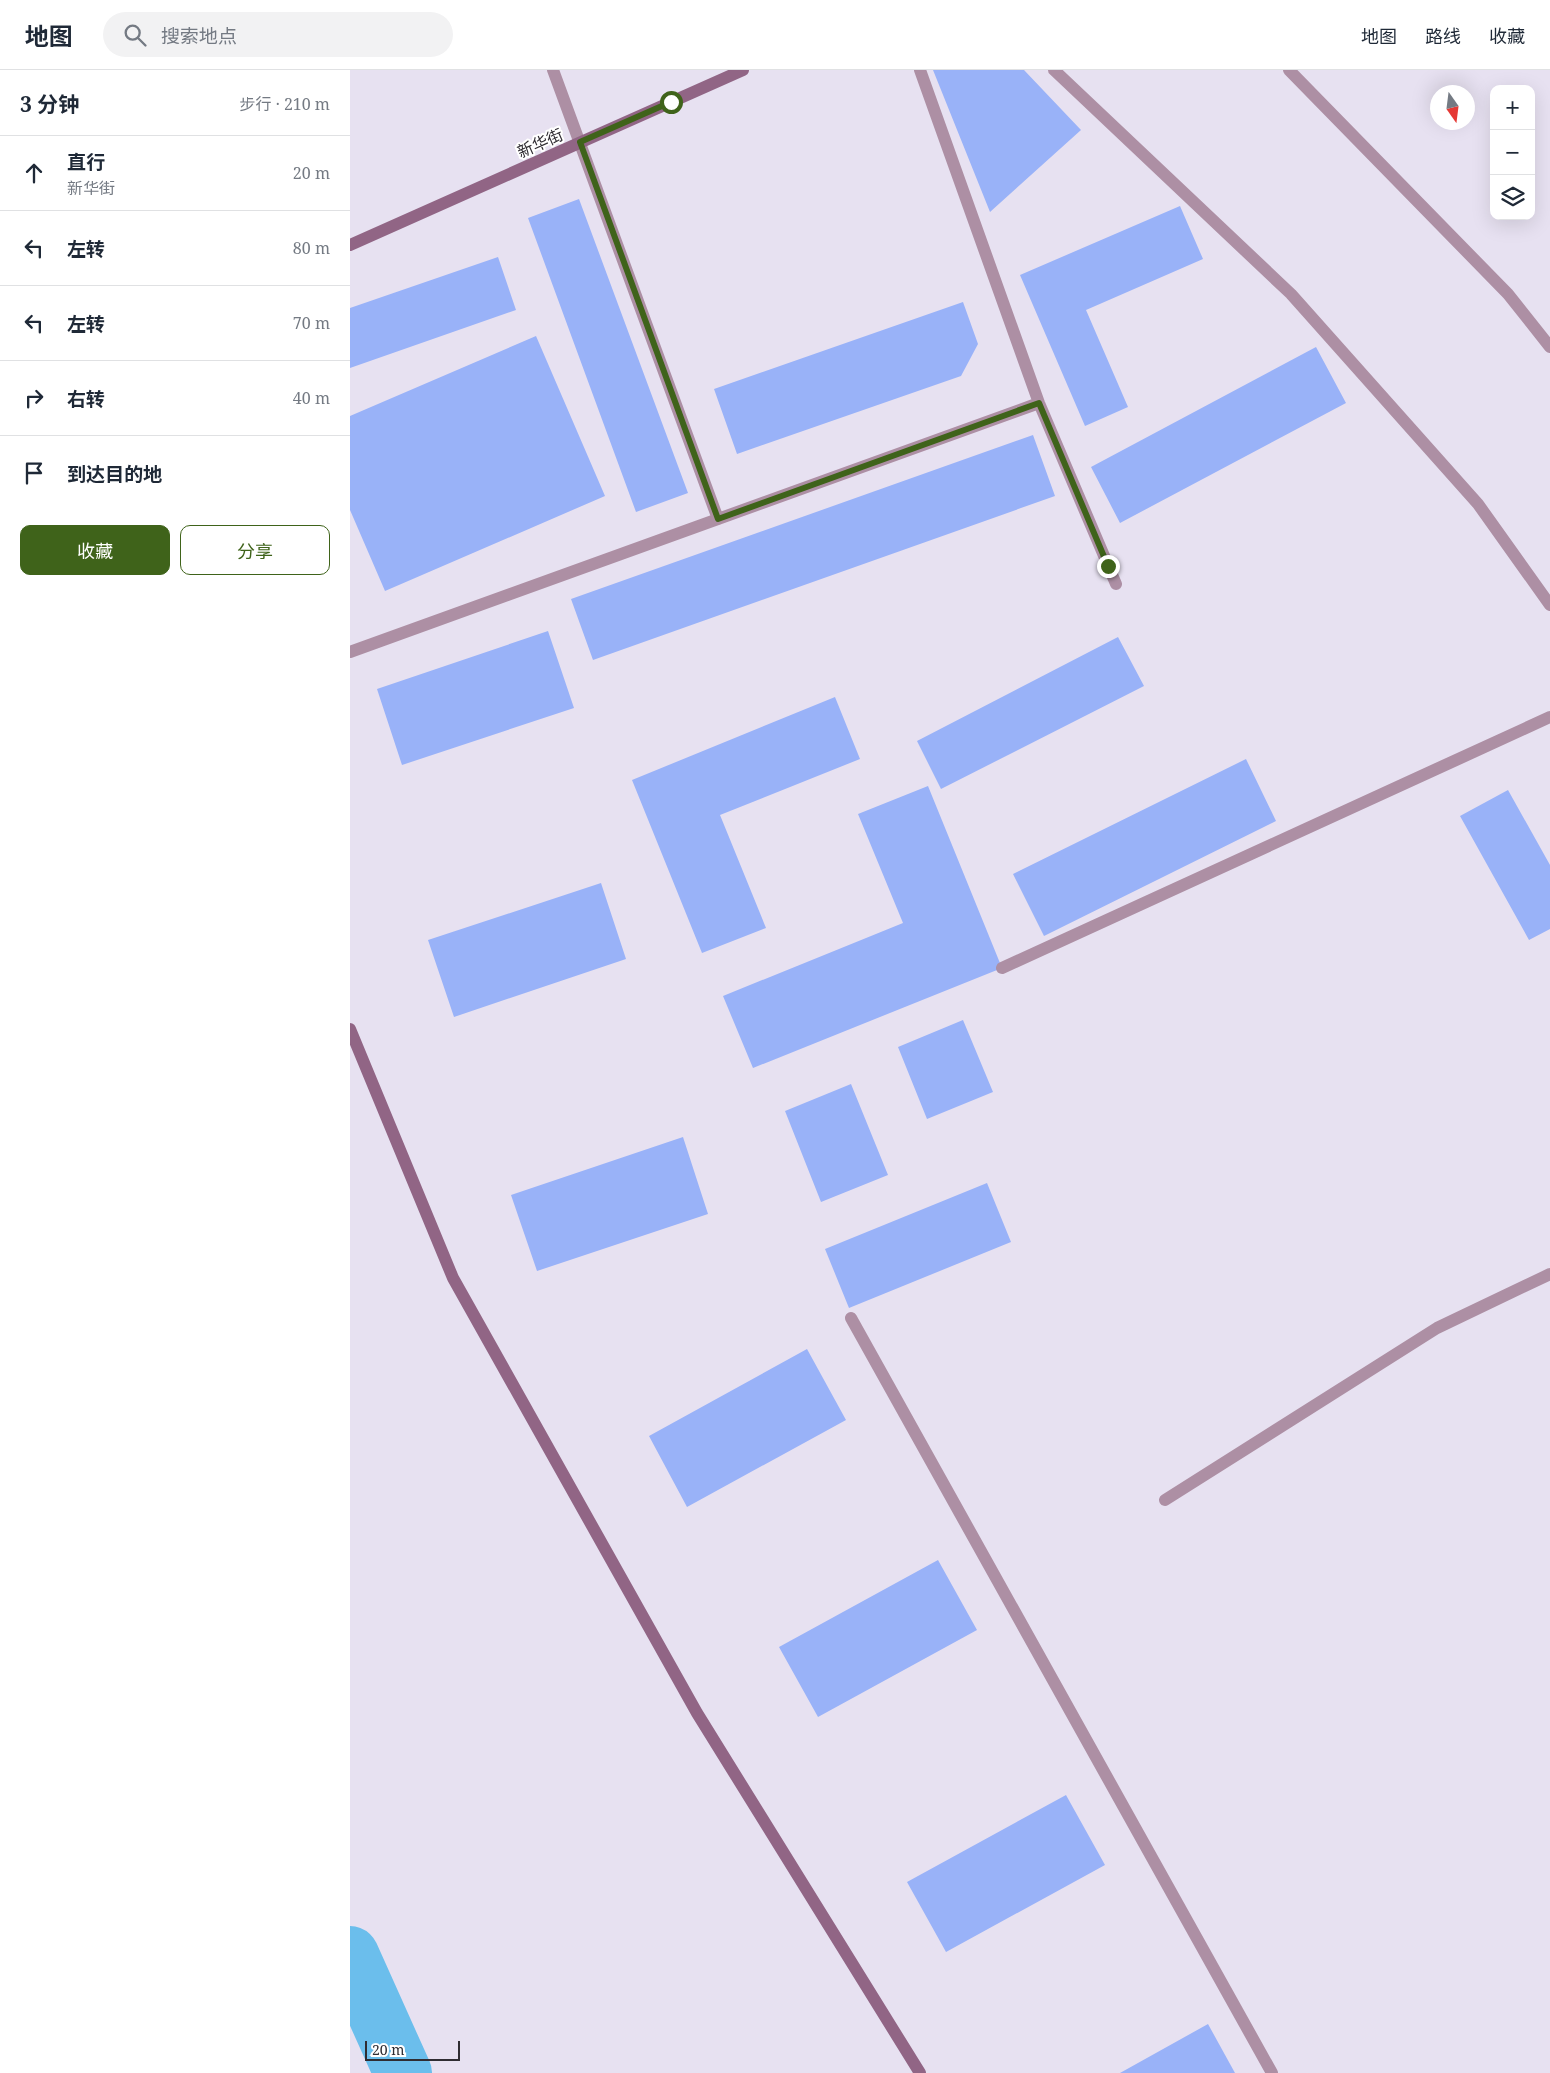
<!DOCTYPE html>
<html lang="zh">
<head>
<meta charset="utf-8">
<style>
  body { margin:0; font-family:"Noto Serif","Noto Sans SC",serif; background:#f2f2f3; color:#1f2937 }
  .controls { position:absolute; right:15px; top:15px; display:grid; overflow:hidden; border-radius:10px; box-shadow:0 5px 20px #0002 }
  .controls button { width:45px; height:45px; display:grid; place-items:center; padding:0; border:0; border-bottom:1px solid #e0e1e3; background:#fff; color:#1f2937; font:25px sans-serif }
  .compass { position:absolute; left:1080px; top:15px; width:45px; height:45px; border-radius:50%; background:#fff; box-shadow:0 5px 20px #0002; rotate:166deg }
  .scale { position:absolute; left:15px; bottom:12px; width:95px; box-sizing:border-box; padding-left:5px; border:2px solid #2f2c32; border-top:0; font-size:14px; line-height:18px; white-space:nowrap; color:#2f2c32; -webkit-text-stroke:4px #fff; paint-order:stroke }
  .stop { position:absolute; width:15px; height:15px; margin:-11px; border:4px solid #3f631a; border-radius:50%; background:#fff }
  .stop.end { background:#3f631a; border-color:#fff; box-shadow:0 1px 5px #0008 }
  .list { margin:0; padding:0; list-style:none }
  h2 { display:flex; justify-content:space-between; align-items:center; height:65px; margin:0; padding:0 20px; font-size:21px }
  h2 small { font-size:16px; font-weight:400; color:#747a83 }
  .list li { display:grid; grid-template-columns:32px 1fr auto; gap:15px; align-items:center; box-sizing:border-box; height:75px; padding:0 20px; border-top:1px solid #e0e1e3 }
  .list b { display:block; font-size:19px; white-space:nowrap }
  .list p { margin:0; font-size:16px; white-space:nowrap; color:#747a83 }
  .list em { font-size:16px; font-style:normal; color:#747a83 }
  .actions { display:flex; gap:10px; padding:15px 20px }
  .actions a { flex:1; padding:11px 0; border:1px solid #3f631a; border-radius:10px; text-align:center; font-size:18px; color:#3f631a }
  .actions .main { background:#3f631a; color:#fff }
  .icon { flex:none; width:28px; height:28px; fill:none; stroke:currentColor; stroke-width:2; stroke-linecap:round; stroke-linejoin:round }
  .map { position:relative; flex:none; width:1200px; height:2003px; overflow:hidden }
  header { display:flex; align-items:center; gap:30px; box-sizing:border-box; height:70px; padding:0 25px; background:#fff; border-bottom:1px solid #e0e1e3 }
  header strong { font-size:24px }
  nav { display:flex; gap:28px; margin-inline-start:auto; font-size:18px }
  .search { width:350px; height:45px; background:#f2f2f3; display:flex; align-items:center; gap:12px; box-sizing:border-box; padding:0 18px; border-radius:28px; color:#747a83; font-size:19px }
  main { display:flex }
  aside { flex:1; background:#fff }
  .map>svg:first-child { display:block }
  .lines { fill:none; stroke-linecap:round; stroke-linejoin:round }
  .river { stroke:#6bbeec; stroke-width:58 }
  .building { fill:#99b2f8 }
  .lane { stroke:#ad8fa4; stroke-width:12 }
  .street { stroke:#ad8fa4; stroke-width:12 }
  .secondary { stroke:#916585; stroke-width:12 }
  .route { stroke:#3f631a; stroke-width:6 }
  .labels { text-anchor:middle; stroke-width:4; stroke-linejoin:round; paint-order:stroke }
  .street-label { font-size:16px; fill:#2f2c32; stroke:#fff }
</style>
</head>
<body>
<header>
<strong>地图</strong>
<div class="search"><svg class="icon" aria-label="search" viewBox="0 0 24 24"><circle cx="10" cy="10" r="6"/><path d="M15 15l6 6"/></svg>搜索地点</div>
<nav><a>地图</a><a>路线</a><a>收藏</a></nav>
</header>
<main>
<aside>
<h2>3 分钟<small>步行 · 210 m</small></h2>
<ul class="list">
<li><svg class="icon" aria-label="ahead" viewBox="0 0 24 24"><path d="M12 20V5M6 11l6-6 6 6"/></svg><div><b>直行</b><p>新华街</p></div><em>20 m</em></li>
<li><svg class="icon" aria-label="left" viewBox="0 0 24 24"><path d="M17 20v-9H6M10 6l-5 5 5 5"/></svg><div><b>左转</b></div><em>80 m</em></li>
<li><svg class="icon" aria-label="left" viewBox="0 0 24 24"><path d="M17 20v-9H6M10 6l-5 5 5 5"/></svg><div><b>左转</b></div><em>70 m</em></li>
<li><svg class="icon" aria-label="right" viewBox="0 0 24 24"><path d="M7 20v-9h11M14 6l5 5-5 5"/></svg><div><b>右转</b></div><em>40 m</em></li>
<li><svg class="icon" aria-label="arrive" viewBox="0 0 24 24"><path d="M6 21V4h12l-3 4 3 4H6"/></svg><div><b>到达目的地</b></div></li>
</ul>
<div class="actions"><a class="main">收藏</a><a>分享</a></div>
</aside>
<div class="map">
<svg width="1200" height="2003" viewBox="0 0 1200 2003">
  <rect width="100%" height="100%" fill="#e7e1f1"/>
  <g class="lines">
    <path class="river" d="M0,1885L53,2003"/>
  </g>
  <path class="building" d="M583,0H674L731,60L640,142Z
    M229,129L338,423L286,442L178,148Z
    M830,136L853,189L736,240L778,337L735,356L670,205Z
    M148,187L166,240L0,298V238Z
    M613,232L628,274L611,306L387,384L364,319Z
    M186,266L255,426L35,521L0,440V346Z
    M966,277L996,333L770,453L741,397Z
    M683,365L705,426L243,590L221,529Z
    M198,561L224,638L52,695L27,619Z
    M768,567L794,616L591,719L567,671Z
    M485,627L510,689L370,745L416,858L352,883L282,710Z
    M896,689L926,751L694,866L663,804Z
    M578,716L652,898L403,998L373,926L553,853L508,744Z
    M1158,720L1200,795V859L1179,870L1110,746Z
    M251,813L276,889L104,947L78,870Z
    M613,950L643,1022L577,1049L548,977Z
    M501,1014L538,1105L471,1132L435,1041Z
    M333,1067L358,1144L187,1201L161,1125Z
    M637,1113L661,1172L499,1238L475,1179Z
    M457,1279L496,1350L337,1437L299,1366Z
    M588,1490L627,1560L468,1647L429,1577Z
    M716,1725L755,1795L596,1882L557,1812Z
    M858,1954L885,2003H770Z"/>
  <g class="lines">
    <path class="lane" d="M704,0L941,224L1128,434L1200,535
      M939,0L1158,224L1200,277
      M652,898L1200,647
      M501,1248L922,2003
      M815,1430L1087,1258L1200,1204"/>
    <path class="street" d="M203,0L368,449
      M570,0L689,333L766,514
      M0,582L689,333"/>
    <path class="secondary" d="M0,175L393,0
      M0,959L103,1208L347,1643L570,2003"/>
  </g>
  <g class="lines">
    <path class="route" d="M321,32L230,72L368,449L689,333L758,496"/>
  </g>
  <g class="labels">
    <g class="street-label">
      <text transform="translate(190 73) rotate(-24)" y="6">新华街</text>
    </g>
  </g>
</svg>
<div class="controls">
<button>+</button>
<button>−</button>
<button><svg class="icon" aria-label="layers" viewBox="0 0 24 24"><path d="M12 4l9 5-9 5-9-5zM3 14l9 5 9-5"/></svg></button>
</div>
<svg class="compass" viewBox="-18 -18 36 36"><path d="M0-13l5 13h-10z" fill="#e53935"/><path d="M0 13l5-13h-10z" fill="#747a83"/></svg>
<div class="scale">20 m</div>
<div class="stop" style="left:321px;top:32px"></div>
<div class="stop end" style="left:758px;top:496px"></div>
</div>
</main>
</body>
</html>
